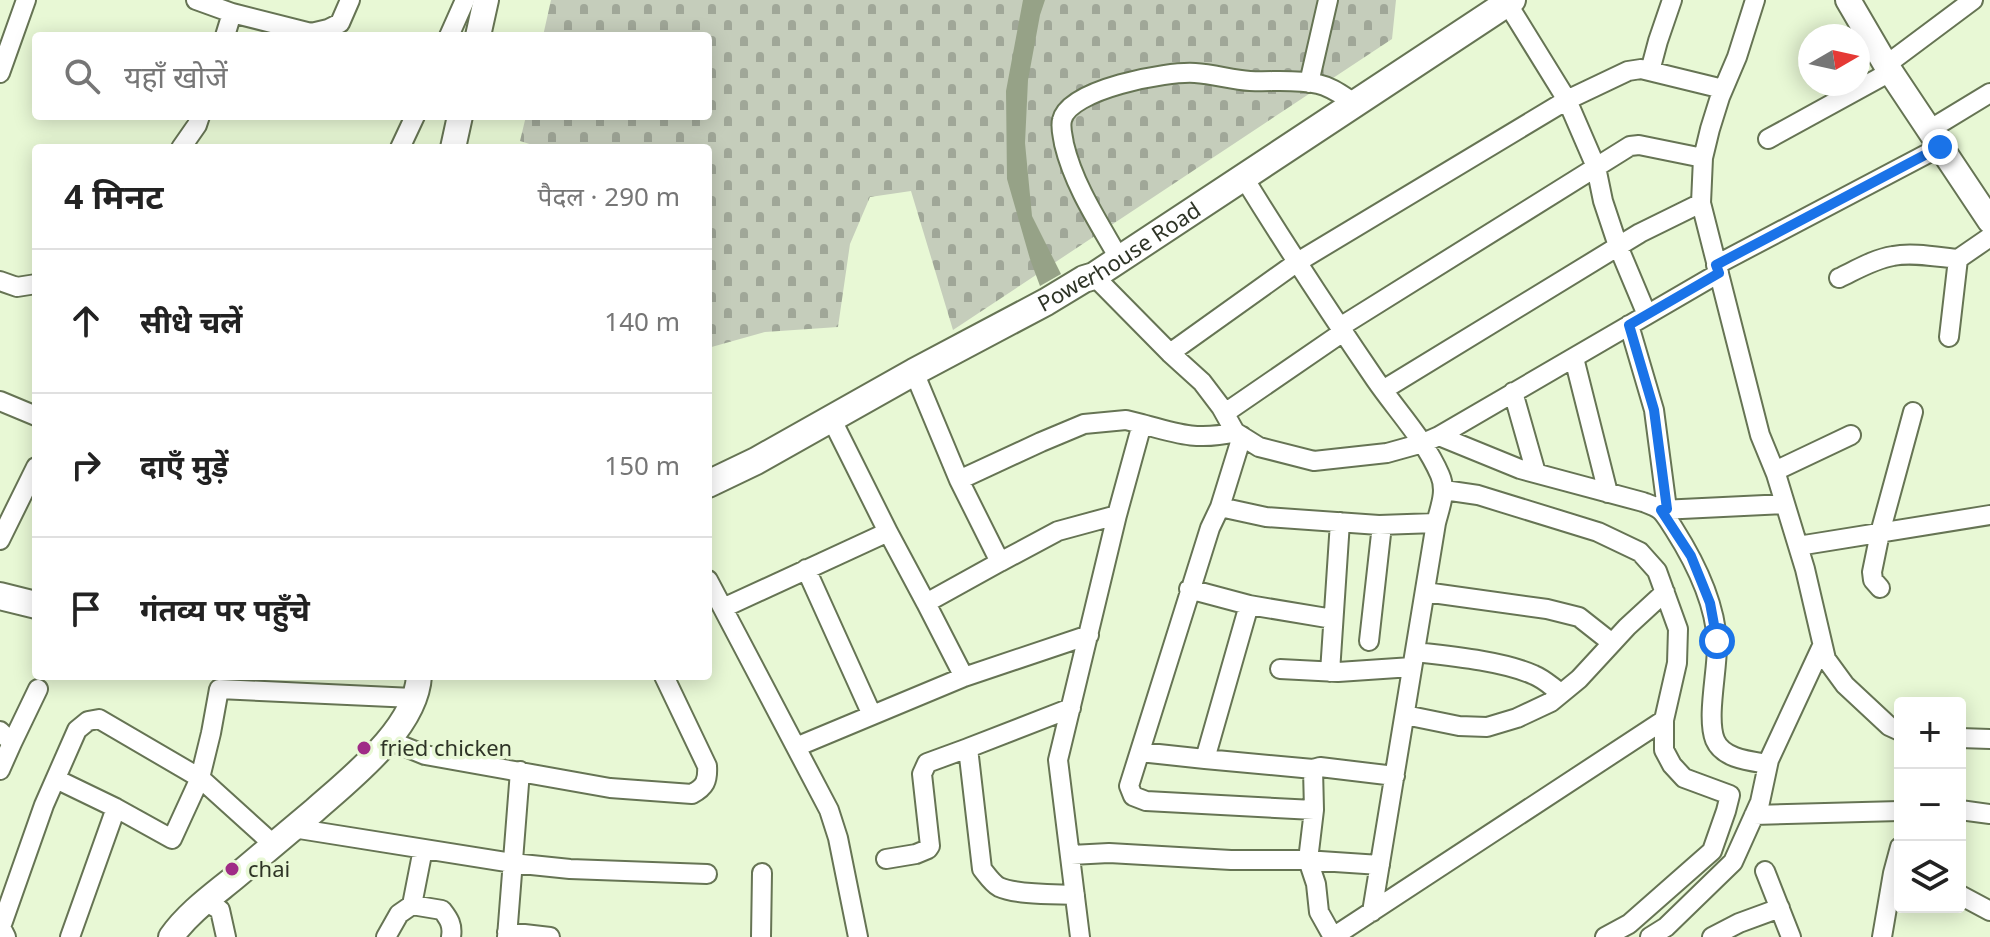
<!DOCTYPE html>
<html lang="hi">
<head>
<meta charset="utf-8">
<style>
  body { margin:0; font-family:"Noto Sans","Noto Sans Devanagari",sans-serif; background:#f2f2f2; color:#222 }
  .controls { position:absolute; right:24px; bottom:24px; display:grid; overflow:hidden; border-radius:8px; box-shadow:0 4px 20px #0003 }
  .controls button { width:72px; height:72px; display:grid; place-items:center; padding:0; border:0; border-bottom:2px solid #e0e0e0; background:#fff; color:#222; font:40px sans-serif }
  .compass { position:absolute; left:1798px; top:24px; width:72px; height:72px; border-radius:50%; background:#fff; box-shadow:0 4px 20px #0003; rotate:81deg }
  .stop { position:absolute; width:24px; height:24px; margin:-18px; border:6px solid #1a73e8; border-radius:50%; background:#fff }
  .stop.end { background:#1a73e8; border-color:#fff; box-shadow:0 2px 8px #0008 }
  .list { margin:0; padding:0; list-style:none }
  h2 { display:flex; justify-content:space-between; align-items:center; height:104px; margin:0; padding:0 32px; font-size:34px }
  h2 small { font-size:26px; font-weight:400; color:#767676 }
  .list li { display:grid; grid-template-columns:52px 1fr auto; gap:24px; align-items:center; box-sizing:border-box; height:144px; padding:0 32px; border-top:2px solid #e0e0e0 }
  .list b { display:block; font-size:30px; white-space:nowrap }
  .list em { font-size:26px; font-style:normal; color:#767676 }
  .icon { flex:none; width:44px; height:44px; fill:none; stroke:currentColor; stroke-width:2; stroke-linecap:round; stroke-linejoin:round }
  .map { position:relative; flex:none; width:1990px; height:937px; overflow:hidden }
  .search { position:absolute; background:#fff; box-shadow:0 4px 20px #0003; left:32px; top:32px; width:680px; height:88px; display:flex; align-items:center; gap:20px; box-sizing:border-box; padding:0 28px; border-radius:8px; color:#767676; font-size:30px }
  .panel { position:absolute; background:#fff; box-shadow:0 4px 20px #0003; left:32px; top:144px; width:680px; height:536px; border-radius:8px }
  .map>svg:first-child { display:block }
  .cemetery { fill:url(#cemetery-stones) }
  .water { fill:#96a287 }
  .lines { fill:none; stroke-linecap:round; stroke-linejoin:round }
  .minor-casing { stroke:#667454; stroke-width:22 }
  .tertiary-casing { stroke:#667454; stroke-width:28 }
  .secondary-casing { stroke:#667454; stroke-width:30 }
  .minor { stroke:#fff; stroke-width:18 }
  .tertiary { stroke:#fff; stroke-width:24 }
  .secondary { stroke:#fff; stroke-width:26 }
  .route { stroke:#1a73e8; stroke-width:10 }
  .poi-dot { fill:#9f2b86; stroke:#e8f8d5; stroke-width:3 }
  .labels { text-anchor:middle; stroke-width:7; stroke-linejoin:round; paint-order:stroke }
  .street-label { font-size:22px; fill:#2e3426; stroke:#e8f8d5 }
  .poi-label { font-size:22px; fill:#2e3426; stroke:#e8f8d5; text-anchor:start }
</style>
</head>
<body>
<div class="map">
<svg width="1990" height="937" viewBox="0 0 1990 937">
  <defs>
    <pattern id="cemetery-stones" width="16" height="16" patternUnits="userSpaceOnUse" patternTransform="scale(2)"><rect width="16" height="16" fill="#c5cdbb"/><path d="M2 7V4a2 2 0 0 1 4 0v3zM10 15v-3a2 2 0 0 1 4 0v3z" fill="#a0a798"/></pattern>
  </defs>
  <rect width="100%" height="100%" fill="#e8f8d5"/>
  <path class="cemetery" d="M551,0H1396L1392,39L953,330L911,191L870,197L850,244L838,327L765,332L708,348V148H542L520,141L526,116H708V36H543Z"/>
  <path class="water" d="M1023,0H1045L1040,15L1028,80L1025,143L1032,216L1061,274L1040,286L1030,259L1007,179L1006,91Z"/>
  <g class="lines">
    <defs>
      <path id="minor" d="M196,0L232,13L311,33L328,29L340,23L350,0
        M1755,0L1737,57L1720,97L1710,129L1703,158L1701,203L1760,435L1776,474L1805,569L1826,659L1845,685L1889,726L1900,731
        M1507,3L1567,100L1596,167L1603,201L1618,246L1647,315
        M225,36L232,13
        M449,36L465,0
        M1886,65L1973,0
        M1650,71L1658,41L1672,0
        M0,73L26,0
        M1309,83L1328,0
        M1929,130L1990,93
        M1768,139L1890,72
        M181,148L197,125L200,116
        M400,148L415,116
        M1244,178C1286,246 1330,313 1375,379C1397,411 1425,440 1440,475C1447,491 1440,507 1436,523L1372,912
        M1120,260C1099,223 1074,186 1064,144C1063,136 1060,128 1062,120C1069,89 1167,71 1195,73C1214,74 1232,80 1250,81C1273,82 1295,79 1318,84C1332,87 1343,96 1356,104
        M1716,265L1940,147
        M1094,276L1170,353L1202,382L1221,407L1235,432C1198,441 1178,434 1142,424
        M1839,278C1856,270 1874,259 1893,256C1912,252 1938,257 1958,259L1990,237
        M0,281L17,287L36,284
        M1629,325L1654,410L1667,509
        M1340,327L1630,146L1639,145L1703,158
        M1949,337L1958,259
        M1170,353L1296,263L1567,100L1628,71L1641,69L1723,89
        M1574,358L1608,493
        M914,372L959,480L1000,562L1058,531L1117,515L1058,760L1080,937
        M1383,390L1640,233L1701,203
        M1513,392L1536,473
        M0,401L36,416
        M1225,413L1343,332
        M831,418L888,532
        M1235,432L1259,447L1314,461L1387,453L1423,443L1439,436L1719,273
        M1439,436L1520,469L1643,502C1648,504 1655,506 1660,510C1665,514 1670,523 1674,529C1695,562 1715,602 1717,642C1718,669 1706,717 1715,740C1723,759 1750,761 1768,764
        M1775,471L1851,435
        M959,480L1041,442L1084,424L1126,420L1142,424L1117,515
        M1444,490L1478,495L1598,532L1640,552L1657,571L1678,629L1677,663L1664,720V750L1672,765L1684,778L1730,795L1726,811L1712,851L1629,924L1605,937
        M1220,507L1242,436
        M1661,510L1785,504
        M0,540L36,467
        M1798,546L1990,515
        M806,569L872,715
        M708,580L829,810L838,838L858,937
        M1880,588L1873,580L1872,572L1880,533L1913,412
        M1189,589L1249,605L1333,619
        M1425,592L1547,609L1579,617L1612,643
        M926,603L964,677L1089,635
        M1249,605L1205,759L1313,769
        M723,608L888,532L926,603L1000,562
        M1369,641L1382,525
        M1415,652C1450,656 1503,661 1534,675C1544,679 1552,687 1561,693
        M1280,669L1338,672L1412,667
        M1330,672L1340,522
        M1071,708L968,748L982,869C987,875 992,883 999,887C1016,895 1056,894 1075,895
        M1405,715L1459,726L1487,727L1517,718L1551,702L1579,679L1627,627L1665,592
        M0,731L12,743L0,770
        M1960,738L1990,739
        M388,740L425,755L610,788L692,794C705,787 708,781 707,766L664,676
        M12,743L38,689
        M796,747L964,677
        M1140,752L1205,759
        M56,779L116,808
        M1314,810L1146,801L1133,796L1129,786L1210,528L1220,507L1266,517L1379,525L1436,523
        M1960,810L1990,814
        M1754,815L1900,811
        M293,828L512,863L570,869L707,874
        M1071,855L1109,853L1231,860H1305L1380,865
        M886,859L916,854L928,849L930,846L922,774L927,763L968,748
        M1765,871L1791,937
        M1960,895L1990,911
        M205,901L220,910L226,937
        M412,905L423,849
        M507,932L550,937
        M6,937L1,927L44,805L77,730L88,721L99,719L200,778L274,845
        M70,937L116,808L172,839L200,778L211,733L219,689L413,698
        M386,937L399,914L412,905L442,910C449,919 453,925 451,937
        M507,937L520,771
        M761,937L762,873
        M1333,937L1664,720
        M1333,937L1319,912L1316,884L1308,860L1314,810L1313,769L1320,767L1395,776
        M1650,937L1666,927L1733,862L1760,802L1769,760L1822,646
        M1712,937L1739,923L1780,908
        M1882,937L1893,873L1900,847"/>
      <path id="tertiary" d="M1848,0L1886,65L1990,221
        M478,36L486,0
        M453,148L460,116
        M171,937C188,913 212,896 234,878C261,855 288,833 315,810C351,778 416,728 419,676"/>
      <g id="secondary">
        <path id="s1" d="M708,484L756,461L914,372L1046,302L1084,279L1094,276L1512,0"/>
        <path d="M0,596L36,605"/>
      </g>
    </defs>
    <use href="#minor" class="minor-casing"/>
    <use href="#tertiary" class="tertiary-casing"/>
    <use href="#secondary" class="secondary-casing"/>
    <use href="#minor" class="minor"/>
    <use href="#tertiary" class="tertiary"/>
    <use href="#secondary" class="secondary"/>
  </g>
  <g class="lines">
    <path class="route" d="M1717,641L1710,603L1691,556L1661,510L1667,509L1654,410L1629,325L1719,273L1716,265L1940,147"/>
  </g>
  <g class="poi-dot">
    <circle cx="364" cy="748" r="8"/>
    <circle cx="232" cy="869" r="8"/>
  </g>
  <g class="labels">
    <g class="street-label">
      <text dy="8" stroke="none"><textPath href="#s1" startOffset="470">Powerhouse Road</textPath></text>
    </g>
    <g class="poi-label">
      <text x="380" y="756">fried chicken</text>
      <text x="248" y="877">chai</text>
    </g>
  </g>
</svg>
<div class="controls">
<button>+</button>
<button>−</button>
<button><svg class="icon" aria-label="layers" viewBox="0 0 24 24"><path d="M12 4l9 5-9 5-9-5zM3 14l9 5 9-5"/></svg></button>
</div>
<svg class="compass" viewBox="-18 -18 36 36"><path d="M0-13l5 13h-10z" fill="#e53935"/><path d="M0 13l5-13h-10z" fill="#767676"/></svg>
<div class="stop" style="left:1717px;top:641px"></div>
<div class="stop end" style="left:1940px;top:147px"></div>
<div class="search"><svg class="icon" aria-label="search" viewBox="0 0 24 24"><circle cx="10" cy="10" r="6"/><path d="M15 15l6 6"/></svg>यहाँ खोजें</div>
<section class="panel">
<h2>4 मिनट<small>पैदल · 290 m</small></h2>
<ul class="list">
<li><svg class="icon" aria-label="ahead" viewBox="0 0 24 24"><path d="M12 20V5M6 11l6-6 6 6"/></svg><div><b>सीधे चलें</b></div><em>140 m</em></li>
<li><svg class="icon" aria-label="right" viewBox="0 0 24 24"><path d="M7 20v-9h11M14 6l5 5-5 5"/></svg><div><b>दाएँ मुड़ें</b></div><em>150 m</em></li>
<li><svg class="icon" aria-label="arrive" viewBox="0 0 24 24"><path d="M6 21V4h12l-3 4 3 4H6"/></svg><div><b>गंतव्य पर पहुँचे</b></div></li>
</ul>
</section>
</div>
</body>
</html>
